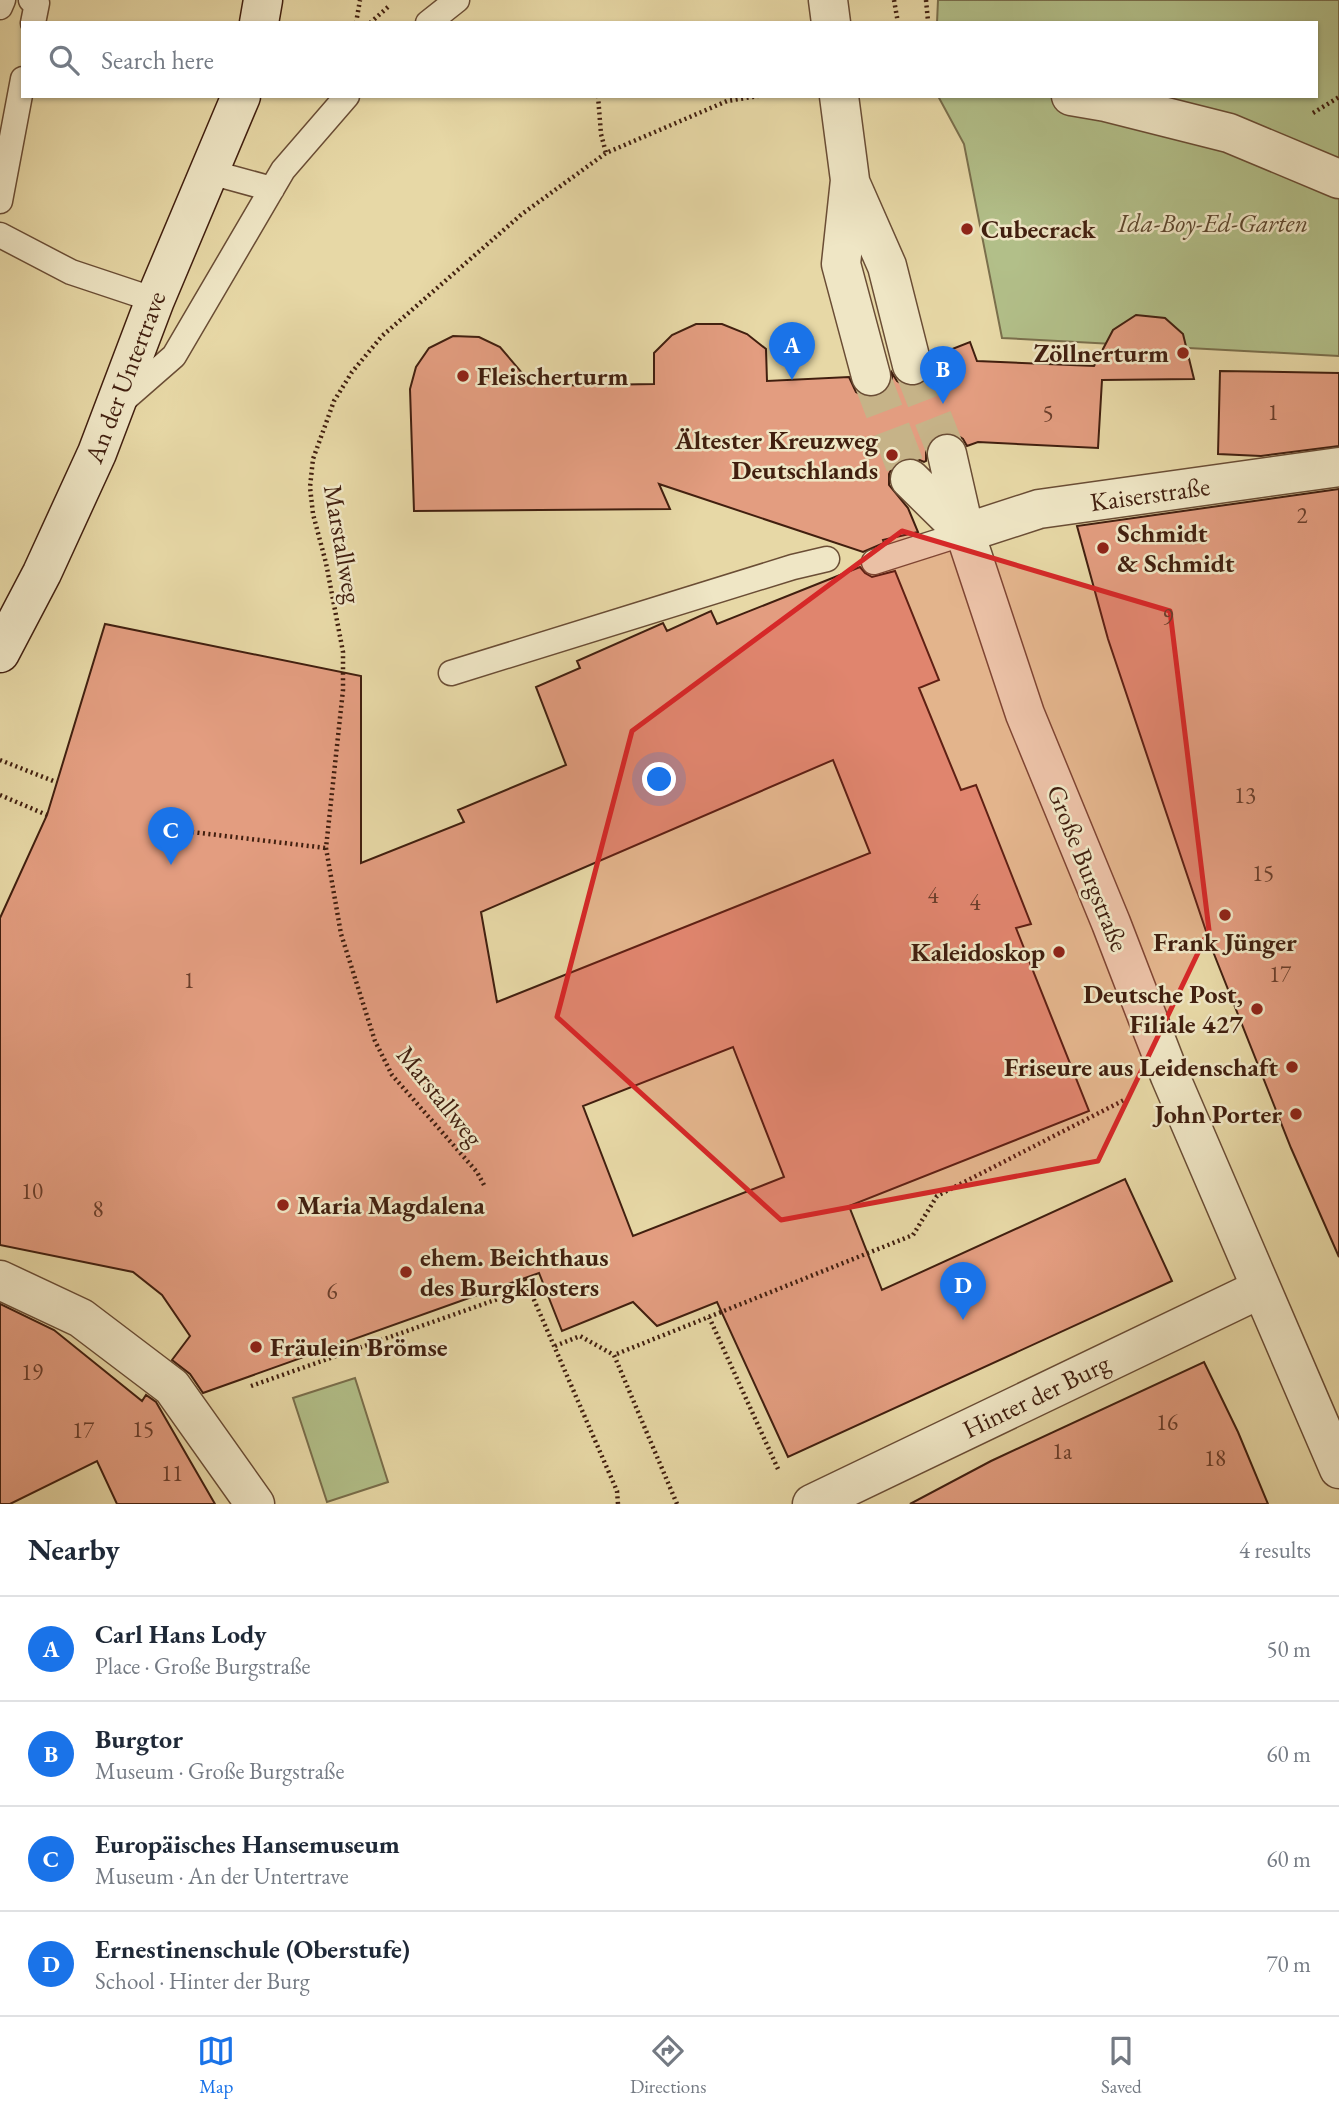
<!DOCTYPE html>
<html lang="en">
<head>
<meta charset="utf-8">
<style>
  body { margin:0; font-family:"EB Garamond",serif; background:#f2f2f3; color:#1f2937 }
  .you { position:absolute; left:660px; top:780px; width:24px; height:24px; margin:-18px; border:5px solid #fff; border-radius:50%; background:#1a73e8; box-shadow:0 0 0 10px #1a73e833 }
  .badge { display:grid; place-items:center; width:46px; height:46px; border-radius:50%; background:#1a73e8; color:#fff; font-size:23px; font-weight:700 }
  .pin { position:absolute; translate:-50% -58px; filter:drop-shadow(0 2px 4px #0008) }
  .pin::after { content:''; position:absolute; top:37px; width:24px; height:21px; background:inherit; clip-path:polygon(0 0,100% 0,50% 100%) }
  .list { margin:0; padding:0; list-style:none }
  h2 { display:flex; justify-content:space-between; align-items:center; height:91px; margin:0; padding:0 28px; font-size:30px }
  h2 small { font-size:23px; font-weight:400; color:#747a83 }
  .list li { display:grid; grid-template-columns:46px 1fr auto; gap:21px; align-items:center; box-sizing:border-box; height:105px; padding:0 28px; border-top:2px solid #e0e1e3 }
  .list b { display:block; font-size:26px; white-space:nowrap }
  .list p { margin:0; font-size:23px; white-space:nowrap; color:#747a83 }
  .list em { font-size:23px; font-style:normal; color:#747a83 }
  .icon { flex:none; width:38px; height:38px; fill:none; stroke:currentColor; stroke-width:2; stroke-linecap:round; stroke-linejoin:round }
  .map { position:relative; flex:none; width:1339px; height:1504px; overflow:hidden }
  .search { position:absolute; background:#fff; box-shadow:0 2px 5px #0004; left:21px; right:21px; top:21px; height:77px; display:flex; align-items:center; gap:18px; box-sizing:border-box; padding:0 24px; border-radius:0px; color:#747a83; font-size:26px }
  .sheet { height:511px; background:#fff }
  nav { display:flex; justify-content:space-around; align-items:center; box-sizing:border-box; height:98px; border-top:2px solid #e0e1e3; background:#fff; font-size:19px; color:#747a83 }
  nav a { display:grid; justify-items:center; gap:4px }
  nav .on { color:#1a73e8 }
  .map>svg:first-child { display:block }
  .green { fill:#b2bf89; stroke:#7a6f4c; stroke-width:2 }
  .building { fill:#e39d80; stroke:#411f0f; stroke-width:2; fill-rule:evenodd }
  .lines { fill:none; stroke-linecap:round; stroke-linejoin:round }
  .tertiary-tunnel { stroke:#c6b388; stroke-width:38; stroke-dasharray:38 19; stroke-linecap:butt }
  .service-casing { stroke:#6a4d35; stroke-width:27 }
  .minor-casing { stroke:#6a4d35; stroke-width:41 }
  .tertiary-casing { stroke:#6a4d35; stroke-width:41 }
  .secondary-casing { stroke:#411f0f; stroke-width:41 }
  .path { stroke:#411f0f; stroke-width:4.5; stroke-dasharray:2 3.5; stroke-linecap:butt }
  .service { stroke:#efe6c5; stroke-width:24 }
  .minor { stroke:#efe6c5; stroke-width:38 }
  .tertiary { stroke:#efe6c5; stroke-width:38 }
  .secondary { stroke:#efe6c5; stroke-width:38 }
  .marked { fill:#d62828; fill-opacity:0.2; stroke:#d62828; stroke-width:5; stroke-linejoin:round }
  .poi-dot { fill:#8f2418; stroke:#efe6c5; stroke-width:2.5 }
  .labels { text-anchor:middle; stroke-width:5; stroke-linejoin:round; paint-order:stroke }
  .number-label { font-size:23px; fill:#6a3e2b }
  .park-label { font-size:26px; font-style:italic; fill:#5d472e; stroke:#efe6c5 }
  .poi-label { font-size:26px; font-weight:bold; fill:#411f0f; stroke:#efe6c5; text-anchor:start }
  .street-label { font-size:26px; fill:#411f0f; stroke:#efe6c5 }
</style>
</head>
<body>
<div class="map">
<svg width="1339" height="1504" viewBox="0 0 1339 1504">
  <rect width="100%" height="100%" fill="#e7d8a6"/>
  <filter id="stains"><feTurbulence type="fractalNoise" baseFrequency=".00286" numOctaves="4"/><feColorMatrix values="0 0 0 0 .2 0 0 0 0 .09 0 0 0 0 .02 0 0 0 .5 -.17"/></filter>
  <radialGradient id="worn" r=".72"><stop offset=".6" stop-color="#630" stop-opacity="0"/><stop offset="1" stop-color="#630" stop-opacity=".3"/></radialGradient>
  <path class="green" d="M938,0H1339V356L1002,338L964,144L938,96H1316V23H937Z
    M355,1378L388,1482L327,1502L293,1398Z"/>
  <path class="building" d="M1136,315L1165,318L1183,334L1194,379L1102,380L1098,448L978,442L967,446L963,439L954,433H942L932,438L926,447V461L924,462L915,458H904L894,464L889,474V485L908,508L918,532L883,540L884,543L863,552L659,484L670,509L414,511L410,389L416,367L429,348L453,336L479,337L500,347L533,386L654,384V353L672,335L696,324H722L747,334L766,349L767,381L849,377L856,392L865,397H876L887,391L892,382V373L897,381L905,386H918L928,380L933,372L932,357L970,342L977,361L1094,366L1113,330Z
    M1220,371L1339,373V446L1261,456L1218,454Z
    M1339,489V1257L1291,1148L1212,949L1108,639L1077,526Z
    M860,567L865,573L872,577L895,571L939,680L919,688L961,790L976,785L1031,924L1016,928L1089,1111L849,1206L882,1290L1125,1179L1172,1281L788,1457L717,1302L657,1326L633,1302L562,1331L539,1273L203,1393L190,1374L172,1360L190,1336L162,1295L133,1272L0,1245V918L47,815L105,624L361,676V863L464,822L458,810L566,765L536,687L580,668L577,661L663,623L667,631L711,611L717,624ZM833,760L870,853L497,1002L481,912ZM733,1047L784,1177L633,1236L583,1106Z
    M0,1304L54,1330L142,1401L146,1395L156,1402L215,1504H117L97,1461L10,1504H0Z
    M1204,1362L1238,1432L1268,1504H910L991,1461Z"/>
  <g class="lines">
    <path class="tertiary-tunnel" d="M912,365L947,454
      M871,376L910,479"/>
    <defs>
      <path id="service" d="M31,0L37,3L33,23
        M0,7L3,0
        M428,23L457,0
        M228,177L272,189
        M0,201L23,79
        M0,235L71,272L155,300
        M119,404L174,356L283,170L347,96
        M874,562L965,533
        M451,673L793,567L827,559"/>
      <path id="minor" d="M1071,96L1106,102L1229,133L1339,179
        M965,533L1039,509L1339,467
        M0,1280L81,1318L172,1387L255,1504
        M812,1504L1260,1289"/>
      <path id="tertiary" d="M828,0L831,23
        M839,96L850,180L841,264L871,376
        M850,182L887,266L912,365
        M947,454L965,533L1025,714L1111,923L1170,1076L1339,1469
        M910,479L965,533"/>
      <path id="secondary" d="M259,23L263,0
        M0,653L42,573L97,453L155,300L241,96"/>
    </defs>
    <use href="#service" class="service-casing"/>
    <use href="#minor" class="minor-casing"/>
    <use href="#tertiary" class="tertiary-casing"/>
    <use href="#secondary" class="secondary-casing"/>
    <path class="path" d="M894,0L898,23
      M926,0L928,21
      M356,23L360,0
      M370,23L388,7
      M598,96L601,134L606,153
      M1313,113L1339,97
      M0,760L56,782
      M0,795L47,815
      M192,832L326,848
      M484,1185L477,1172L392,1075L375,1041L341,934L326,848L343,690V652L326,563L313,514L310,487L313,459L334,401L352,372L382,336L522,214L606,153L727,101L758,96
      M525,1279L617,1491L618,1504
      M709,1317L778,1469
      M555,1346L580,1336L614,1355
      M251,1386L529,1288
      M677,1504L614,1355L913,1235L937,1196L1126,1099"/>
    <use href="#service" class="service"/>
    <use href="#minor" class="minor"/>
    <use href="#tertiary" class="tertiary"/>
    <use href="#secondary" class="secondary"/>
  </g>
  <path class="marked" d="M902,531L1170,611L1209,930L1098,1161L781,1220L557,1017L632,731Z"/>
  <g class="poi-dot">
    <circle cx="967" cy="229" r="7"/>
    <circle cx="1183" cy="353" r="7"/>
    <circle cx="463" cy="376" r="7"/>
    <circle cx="892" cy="455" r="7"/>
    <circle cx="1103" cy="548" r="7"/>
    <circle cx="1225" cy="915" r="7"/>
    <circle cx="1059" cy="952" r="7"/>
    <circle cx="1257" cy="1009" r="7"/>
    <circle cx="1292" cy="1067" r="7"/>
    <circle cx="1296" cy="1114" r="7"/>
    <circle cx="283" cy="1205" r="7"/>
    <circle cx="406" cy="1272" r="7"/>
    <circle cx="256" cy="1347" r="7"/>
  </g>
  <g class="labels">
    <g class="number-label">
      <text x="1273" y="420">1</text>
      <text x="1048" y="421">5</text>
      <text x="1302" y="523">2</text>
      <text x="1168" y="625">9</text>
      <text x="1245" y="803">13</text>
      <text x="1263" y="881">15</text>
      <text x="933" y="903">4</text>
      <text x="975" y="910">4</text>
      <text x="1280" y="982">17</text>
      <text x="189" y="988">1</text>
      <text x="32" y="1199">10</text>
      <text x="98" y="1217">8</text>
      <text x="332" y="1299">6</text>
      <text x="32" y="1380">19</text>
      <text x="1167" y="1430">16</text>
      <text x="143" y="1437">15</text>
      <text x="83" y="1438">17</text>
      <text x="1062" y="1459">1a</text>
      <text x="1215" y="1466">18</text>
      <text x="172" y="1481">11</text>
    </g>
    <g class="park-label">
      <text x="1213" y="232">Ida-Boy-Ed-Garten</text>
    </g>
    <g class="poi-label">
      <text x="981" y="238">Cubecrack</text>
      <text x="1169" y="362" text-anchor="end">Zöllnerturm</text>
      <text x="477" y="385">Fleischerturm</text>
      <text x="878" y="449" text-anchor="end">Ältester Kreuzweg<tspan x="878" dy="30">Deutschlands</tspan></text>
      <text x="1117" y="542">Schmidt<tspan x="1117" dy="30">&amp; Schmidt</tspan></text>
      <text x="1225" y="951" text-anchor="middle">Frank Jünger</text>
      <text x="1045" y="961" text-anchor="end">Kaleidoskop</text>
      <text x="1243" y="1003" text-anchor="end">Deutsche Post,<tspan x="1243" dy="30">Filiale 427</tspan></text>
      <text x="1278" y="1076" text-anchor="end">Friseure aus Leidenschaft</text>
      <text x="1282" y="1123" text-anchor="end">John Porter</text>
      <text x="297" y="1214">Maria Magdalena</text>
      <text x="420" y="1266">ehem. Beichthaus<tspan x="420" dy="30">des Burgklosters</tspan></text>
      <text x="270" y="1356">Fräulein Brömse</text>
    </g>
    <g class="street-label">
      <text transform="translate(125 377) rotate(-69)" y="9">An der Untertrave</text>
      <text transform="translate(1150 494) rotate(-8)" y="9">Kaiserstraße</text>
      <text transform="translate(343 544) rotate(80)" y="9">Marstallweg</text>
      <text transform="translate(1088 868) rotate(68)" y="9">Große Burgstraße</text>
      <text transform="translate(440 1096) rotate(51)" y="9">Marstallweg</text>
      <text transform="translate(1036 1396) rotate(-26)" y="9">Hinter der Burg</text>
    </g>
  </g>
  <rect width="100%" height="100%" filter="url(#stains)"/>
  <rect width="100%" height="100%" fill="url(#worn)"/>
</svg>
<div class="you"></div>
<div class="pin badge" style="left:792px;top:380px">A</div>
<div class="pin badge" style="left:943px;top:404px">B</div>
<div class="pin badge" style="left:171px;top:865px">C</div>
<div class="pin badge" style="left:963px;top:1320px">D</div>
<div class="search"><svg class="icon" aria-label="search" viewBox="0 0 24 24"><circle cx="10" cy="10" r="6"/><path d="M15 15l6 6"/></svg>Search here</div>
</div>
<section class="sheet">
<h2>Nearby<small>4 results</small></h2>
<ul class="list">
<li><span class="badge">A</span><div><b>Carl Hans Lody</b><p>Place · Große Burgstraße</p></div><em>50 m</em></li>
<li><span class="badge">B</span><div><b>Burgtor</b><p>Museum · Große Burgstraße</p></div><em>60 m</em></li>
<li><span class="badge">C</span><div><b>Europäisches Hansemuseum</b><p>Museum · An der Untertrave</p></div><em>60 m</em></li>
<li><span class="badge">D</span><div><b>Ernestinenschule (Oberstufe)</b><p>School · Hinter der Burg</p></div><em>70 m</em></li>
</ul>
</section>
<nav>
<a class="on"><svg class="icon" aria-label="map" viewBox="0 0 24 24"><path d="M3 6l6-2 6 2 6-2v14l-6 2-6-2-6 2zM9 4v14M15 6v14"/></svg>Map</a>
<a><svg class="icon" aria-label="directions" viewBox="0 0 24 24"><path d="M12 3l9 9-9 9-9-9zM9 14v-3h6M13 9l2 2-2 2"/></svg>Directions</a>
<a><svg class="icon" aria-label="saved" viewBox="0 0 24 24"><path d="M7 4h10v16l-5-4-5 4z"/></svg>Saved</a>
</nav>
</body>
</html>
